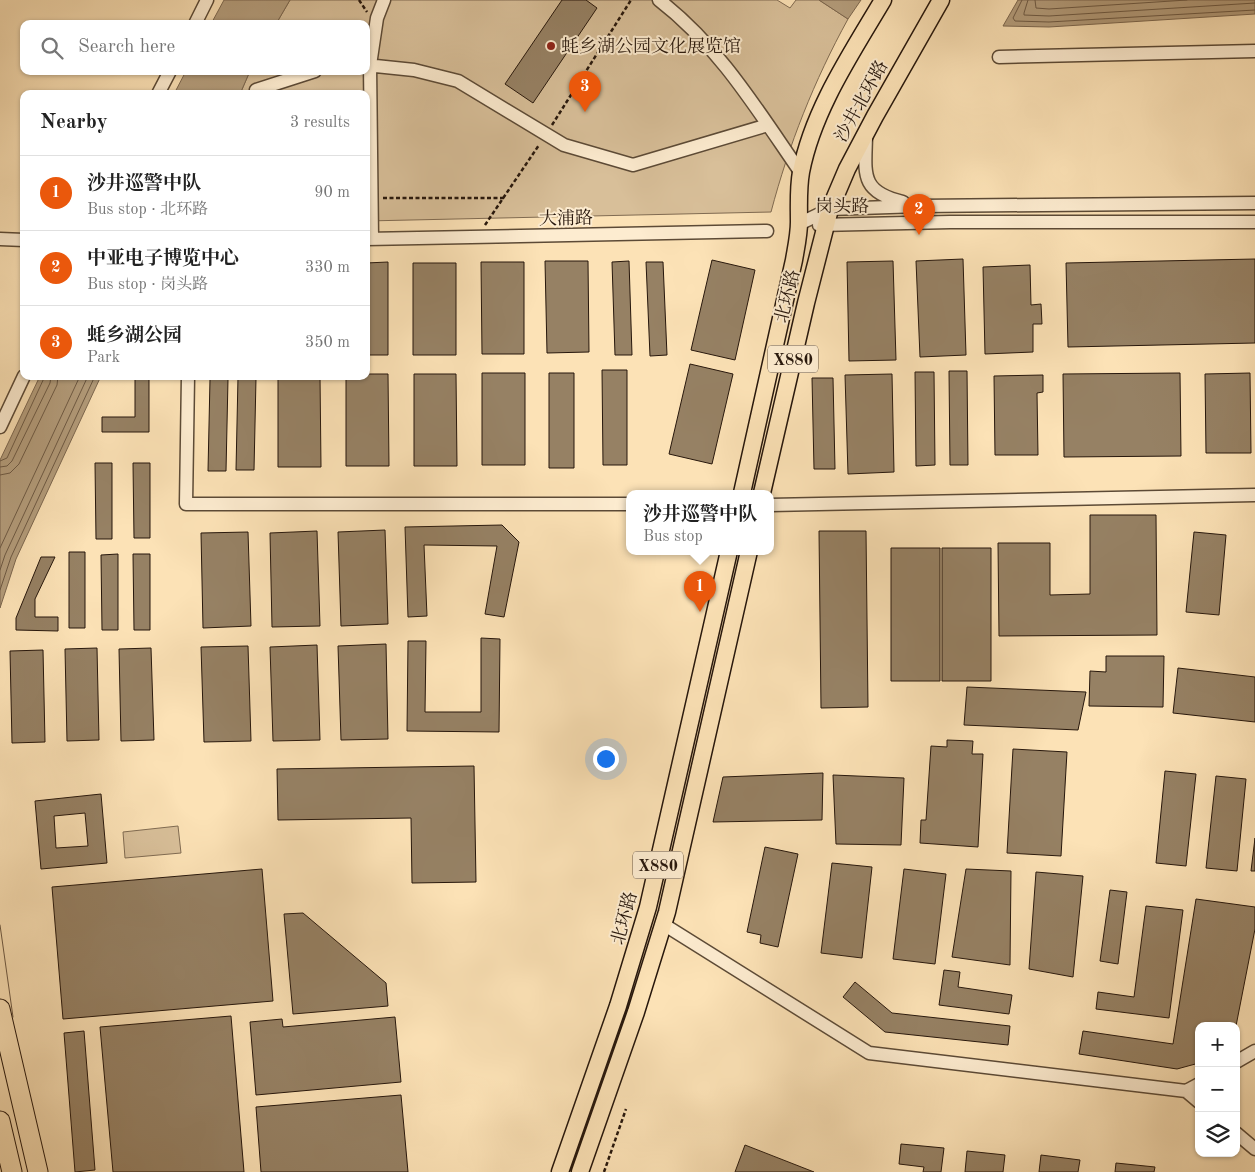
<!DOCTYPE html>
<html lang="en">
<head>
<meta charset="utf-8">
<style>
  body { margin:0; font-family:"Old Standard TT","Noto Serif SC",serif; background:#f2f2f2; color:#222 }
  .controls { position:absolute; right:15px; bottom:15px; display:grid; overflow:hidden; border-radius:10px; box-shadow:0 1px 4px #0004 }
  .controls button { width:45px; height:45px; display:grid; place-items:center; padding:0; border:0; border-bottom:1px solid #e0e0e0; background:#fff; color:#222; font:25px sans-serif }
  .you { position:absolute; left:605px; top:758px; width:18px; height:18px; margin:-12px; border:4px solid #fff; border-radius:50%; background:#1a73e8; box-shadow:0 0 0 8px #1a73e833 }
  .badge { display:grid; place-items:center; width:32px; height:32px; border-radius:50%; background:#ea580c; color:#fff; font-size:16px; font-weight:700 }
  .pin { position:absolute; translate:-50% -41px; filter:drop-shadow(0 1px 2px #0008) }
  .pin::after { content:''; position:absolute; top:26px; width:18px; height:15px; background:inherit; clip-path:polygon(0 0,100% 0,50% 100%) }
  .popup { position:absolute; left:626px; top:490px; width:148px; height:65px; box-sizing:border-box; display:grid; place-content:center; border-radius:10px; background:#fff; filter:drop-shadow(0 1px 4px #0005); font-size:16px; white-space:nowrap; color:#767676 }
  .popup b { font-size:19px; color:#222 }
  .popup::after { content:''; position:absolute; left:50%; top:100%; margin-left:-10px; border:10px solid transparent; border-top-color:#fff }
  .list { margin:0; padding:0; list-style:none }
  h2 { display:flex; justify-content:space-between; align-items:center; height:65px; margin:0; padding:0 20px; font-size:21px }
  h2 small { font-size:16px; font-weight:400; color:#767676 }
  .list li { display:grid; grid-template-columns:32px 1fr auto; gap:15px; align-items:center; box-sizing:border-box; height:75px; padding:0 20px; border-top:1px solid #e0e0e0 }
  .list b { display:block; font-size:19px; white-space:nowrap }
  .list p { margin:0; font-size:16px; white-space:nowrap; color:#767676 }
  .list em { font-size:16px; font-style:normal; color:#767676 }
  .icon { flex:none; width:28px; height:28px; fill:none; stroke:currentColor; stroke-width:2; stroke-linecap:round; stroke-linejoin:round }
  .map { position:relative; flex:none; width:1255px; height:1172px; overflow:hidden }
  .search { position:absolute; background:#fff; box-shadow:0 1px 4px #0004; left:20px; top:20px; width:350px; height:55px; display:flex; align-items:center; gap:12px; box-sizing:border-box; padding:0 18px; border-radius:10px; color:#767676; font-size:19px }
  .panel { position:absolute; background:#fff; box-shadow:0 1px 4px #0004; left:20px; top:90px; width:350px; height:290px; border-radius:10px }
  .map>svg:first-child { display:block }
  .green { fill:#d8bf99; stroke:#806b52 }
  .water { fill:#b49d7c; stroke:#7c674f }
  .pier { fill:#fce2b6 }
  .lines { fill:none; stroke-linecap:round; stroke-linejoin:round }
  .shore { stroke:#6e5a44; stroke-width:1 }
  .building { fill:#968164; stroke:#27170c; fill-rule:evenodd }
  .minor-casing { stroke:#5c4a36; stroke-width:15 }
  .major-casing { stroke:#27170c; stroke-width:19 }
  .highway-casing { stroke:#27170c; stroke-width:21 }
  .path { stroke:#27170c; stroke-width:2.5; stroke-dasharray:4 2.5; stroke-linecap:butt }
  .minor { stroke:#fdecd0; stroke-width:12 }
  .major { stroke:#fce2b6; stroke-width:16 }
  .highway { stroke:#fce2b6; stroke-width:19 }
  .poi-dot { fill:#8f2418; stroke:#fdecd0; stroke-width:2 }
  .labels { text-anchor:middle; stroke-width:4; stroke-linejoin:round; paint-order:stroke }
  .shield { fill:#fdecd0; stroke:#675747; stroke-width:1 }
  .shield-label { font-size:16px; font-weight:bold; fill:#27170c }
  .poi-label { font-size:18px; fill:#27170c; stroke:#fdecd0; text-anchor:start }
  .street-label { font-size:18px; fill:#27170c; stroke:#fdecd0 }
</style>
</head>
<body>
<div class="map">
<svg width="1255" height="1172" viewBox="0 0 1255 1172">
  <rect width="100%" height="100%" fill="#fce2b6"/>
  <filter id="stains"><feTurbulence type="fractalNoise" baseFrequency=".004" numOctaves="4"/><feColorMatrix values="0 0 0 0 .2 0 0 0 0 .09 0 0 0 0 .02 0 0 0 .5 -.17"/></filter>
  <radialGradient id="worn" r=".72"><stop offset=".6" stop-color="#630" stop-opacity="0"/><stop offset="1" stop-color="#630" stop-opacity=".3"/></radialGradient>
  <path class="green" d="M290,0H777L790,8L796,0H819L848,19C814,81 789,144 771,212L366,221V94H240L250,71H366V24H276Z
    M178,826L181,853L125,858L123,832Z"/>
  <path class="water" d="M224,0H290L276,24H211Z
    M819,0H861L848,19Z
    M1018,0H1255V14L1049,27L1003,26Z
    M186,71H250L240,94H174Z
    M40,376H101L16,559L0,608V460Z"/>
  <path class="pier" d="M0,937L38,1106L55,1172H0Z"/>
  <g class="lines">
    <path class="shore" d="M1022,0L1013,18L1015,21L1049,22L1255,10
      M1028,0L1024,13V15L1049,16L1255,3
      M1035,0L1036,8L1049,9L1187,0
      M0,461L7,458L45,376
      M0,467L7,466L12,461L50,383L51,376
      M0,475L10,473L19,464L57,385L58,376
      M0,548L80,376
      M0,570L5,555L88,376
      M0,590L11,557L95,376
      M0,925L13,1017"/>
  </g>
  <path class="building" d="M562,0H586L597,8L533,103L505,84Z
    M963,259L966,355L920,357L916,261Z
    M1255,259V343L1068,347L1066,263Z
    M712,260L755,270L735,360L691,350Z
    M545,261H588L589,352L547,353Z
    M629,261L632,355H615L612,262Z
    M893,261L896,360L849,361L847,262Z
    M388,262V355H366V263Z
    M481,262H524V354H482Z
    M646,262H663L667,355L650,356Z
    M413,263H456V355H413Z
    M1030,265L1031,305L1041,304L1042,324H1033V352L985,354L983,267Z
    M690,364L733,374L712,464L669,454Z
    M602,370H627V465H603Z
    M949,371H967L968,465H950Z
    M915,372H934L935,465L916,466Z
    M482,373H525V465H482Z
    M549,373H574V468H549Z
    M1180,373L1181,456L1064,457L1063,374Z
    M1250,373L1251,453H1206L1205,374Z
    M366,374H388L389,466H346V376H366Z
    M414,374H456L457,466H414Z
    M892,374L894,472L848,474L845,375Z
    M1043,375V392L1037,393L1038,455H995L994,376Z
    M135,376H149V432H102V417H135Z
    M278,376H320L321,467H278Z
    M238,377L256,378L254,470H236Z
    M812,378H833L835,469H814Z
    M210,379H228L226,471H208Z
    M95,463H112V539H96Z
    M133,463H150V538H134Z
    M1090,515H1156L1157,635L999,636L998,543H1050V595L1090,594Z
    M502,525L519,542L504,617L485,614L497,546L424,545L427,616L408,617L405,527Z
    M385,530L388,624L341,626L338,532Z
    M317,531L320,626L272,627L270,533Z
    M819,531H866L868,707L821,708Z
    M248,532L251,626L203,628L201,533Z
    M1194,532L1226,535L1219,615L1186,612Z
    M891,548H940V681H891Z
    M942,548H991V681H942Z
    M69,552H85V628H69Z
    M118,554V630H102L101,555Z
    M133,554H150V630H134Z
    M41,557H55L35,599V617H58V631L16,630V618Z
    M481,638L500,639L499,732L407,731L408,641H426L425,712H481Z
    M386,644L388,739L341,740L338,646Z
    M317,645L320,740L273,741L270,647Z
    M248,646L251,741L204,742L201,647Z
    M97,648L99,740L67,741L65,649Z
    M151,648L154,740L121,741L119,649Z
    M43,650L45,742L12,743L10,651Z
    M1106,656H1164L1163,707L1089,706L1090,671L1106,672Z
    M1178,668L1255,677V722L1173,713Z
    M967,687L1086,692L1078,730L964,725Z
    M947,740L973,741L972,754H983L978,847L920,843L921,820H926L931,746L947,747Z
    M1013,749L1067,752L1061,856L1007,853Z
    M474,766L476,882L412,883L411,818L278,820L277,769Z
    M1165,771L1196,774L1186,866L1156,863Z
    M823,773L822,820L713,822L723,777Z
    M833,775L904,778L901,845L836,844Z
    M1216,776L1246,779L1237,871L1206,868Z
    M101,794L107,863L41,869L35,801ZM85,813L88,846L56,848L54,816Z
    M1255,838V871H1251Z
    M765,847L798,854L778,947L760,943L761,935L747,932Z
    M832,863L872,867L862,958L821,953Z
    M262,869L273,1001L63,1019L52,887Z
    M904,869L946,874L935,964L893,959Z
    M966,869L1011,871L1010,965L952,957Z
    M1036,872L1083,876L1073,977L1029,969Z
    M1110,890L1127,892L1118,964L1100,961Z
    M1196,899L1255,907V929L1236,1026H1199V1063L1177,1069L1079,1054L1083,1031L1173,1044Z
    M1146,906L1183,910L1169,1018L1096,1009L1098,992L1134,997Z
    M303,913L386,983L388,1006L293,1014L284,914Z
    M944,970L960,972L958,987L1012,995L1009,1014L939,1005Z
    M855,982L892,1013L1010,1026L1008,1045L885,1032L843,997Z
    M231,1016L244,1172H113L100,1027Z
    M395,1017L401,1082L256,1095L250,1022L282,1019L283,1027Z
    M84,1031L95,1170L75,1172L64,1033Z
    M401,1095L408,1172H261L256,1107Z
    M901,1144L944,1148L941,1172H923L924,1167L899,1164Z
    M745,1145L814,1172H735Z
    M967,1151L1005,1155L1003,1172H965Z
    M1041,1155L1080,1160L1078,1172H1039Z
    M1116,1163L1155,1167L1154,1172H1115Z"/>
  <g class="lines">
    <defs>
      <path id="minor" d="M659,0C719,46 758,111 801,173
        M195,24L207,0
        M999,57L1255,51
        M366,65L414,70L458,81L564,145L633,165L768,125
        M256,90L315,71
        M158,94L170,71
        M866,137C865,174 860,192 903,202
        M799,224L830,209L920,206L1255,203
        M819,225L950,222H1255
        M0,239L24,240
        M366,239L767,231
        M372,239L370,65L377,18L384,0
        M188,376L186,504H630
        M0,427L24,376
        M770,505L1255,495
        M663,924L869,1053L1186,1091
        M1236,1062L1255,1051
        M1199,1084L1186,1091L1199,1102
        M1236,1133L1255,1149"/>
      <path id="major" d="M742,493L794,260C796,248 799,235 799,222C799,205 798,189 801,172C813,110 851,54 883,0
        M762,493L806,303L830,209L847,169L875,116L941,0
        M560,1172L618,1006L648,907L729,551
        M580,1172L636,1012L667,912L749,551"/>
      <path id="highway" d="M0,1009L38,1172
        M0,1121L12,1172"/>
    </defs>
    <use href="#minor" class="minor-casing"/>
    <use href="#major" class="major-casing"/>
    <use href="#highway" class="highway-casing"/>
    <path class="path" d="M359,0L367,12
      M552,125L631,0
      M383,198H504
      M485,225L539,145
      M604,1172L626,1109"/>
    <use href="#minor" class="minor"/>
    <use href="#major" class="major"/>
    <use href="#highway" class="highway"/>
  </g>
  <circle class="poi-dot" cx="551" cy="46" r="5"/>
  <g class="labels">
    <g class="shield">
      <rect x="768" y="345.5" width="50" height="27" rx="4"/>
      <rect x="633" y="851.5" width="50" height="27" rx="4"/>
    </g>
    <g class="shield-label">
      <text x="793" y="365">X880</text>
      <text x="658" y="871">X880</text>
    </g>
    <g class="poi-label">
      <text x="561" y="52">蚝乡湖公园文化展览馆</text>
    </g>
    <g class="street-label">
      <text transform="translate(861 101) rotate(-61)" y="6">沙井北环路</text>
      <text x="842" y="212">岗头路</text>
      <text transform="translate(566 218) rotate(-1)" y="6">大浦路</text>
      <text transform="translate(787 296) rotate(-76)" y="6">北环路</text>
      <text transform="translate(624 918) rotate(-75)" y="6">北环路</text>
    </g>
  </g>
  <rect width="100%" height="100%" filter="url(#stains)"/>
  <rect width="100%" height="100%" fill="url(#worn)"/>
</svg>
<div class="controls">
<button>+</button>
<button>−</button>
<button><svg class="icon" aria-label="layers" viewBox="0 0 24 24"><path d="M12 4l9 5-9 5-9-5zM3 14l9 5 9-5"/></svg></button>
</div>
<div class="you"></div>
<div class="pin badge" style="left:700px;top:612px">1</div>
<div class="popup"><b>沙井巡警中队</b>Bus stop</div>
<div class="pin badge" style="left:919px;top:235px">2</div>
<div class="pin badge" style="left:585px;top:112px">3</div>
<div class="search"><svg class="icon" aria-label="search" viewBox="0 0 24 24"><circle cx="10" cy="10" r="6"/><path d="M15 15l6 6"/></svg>Search here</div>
<section class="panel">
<h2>Nearby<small>3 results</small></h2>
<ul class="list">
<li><span class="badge">1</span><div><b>沙井巡警中队</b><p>Bus stop · 北环路</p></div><em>90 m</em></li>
<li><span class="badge">2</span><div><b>中亚电子博览中心</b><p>Bus stop · 岗头路</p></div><em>330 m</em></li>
<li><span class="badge">3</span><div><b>蚝乡湖公园</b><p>Park</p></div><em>350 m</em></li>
</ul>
</section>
</div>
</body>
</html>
